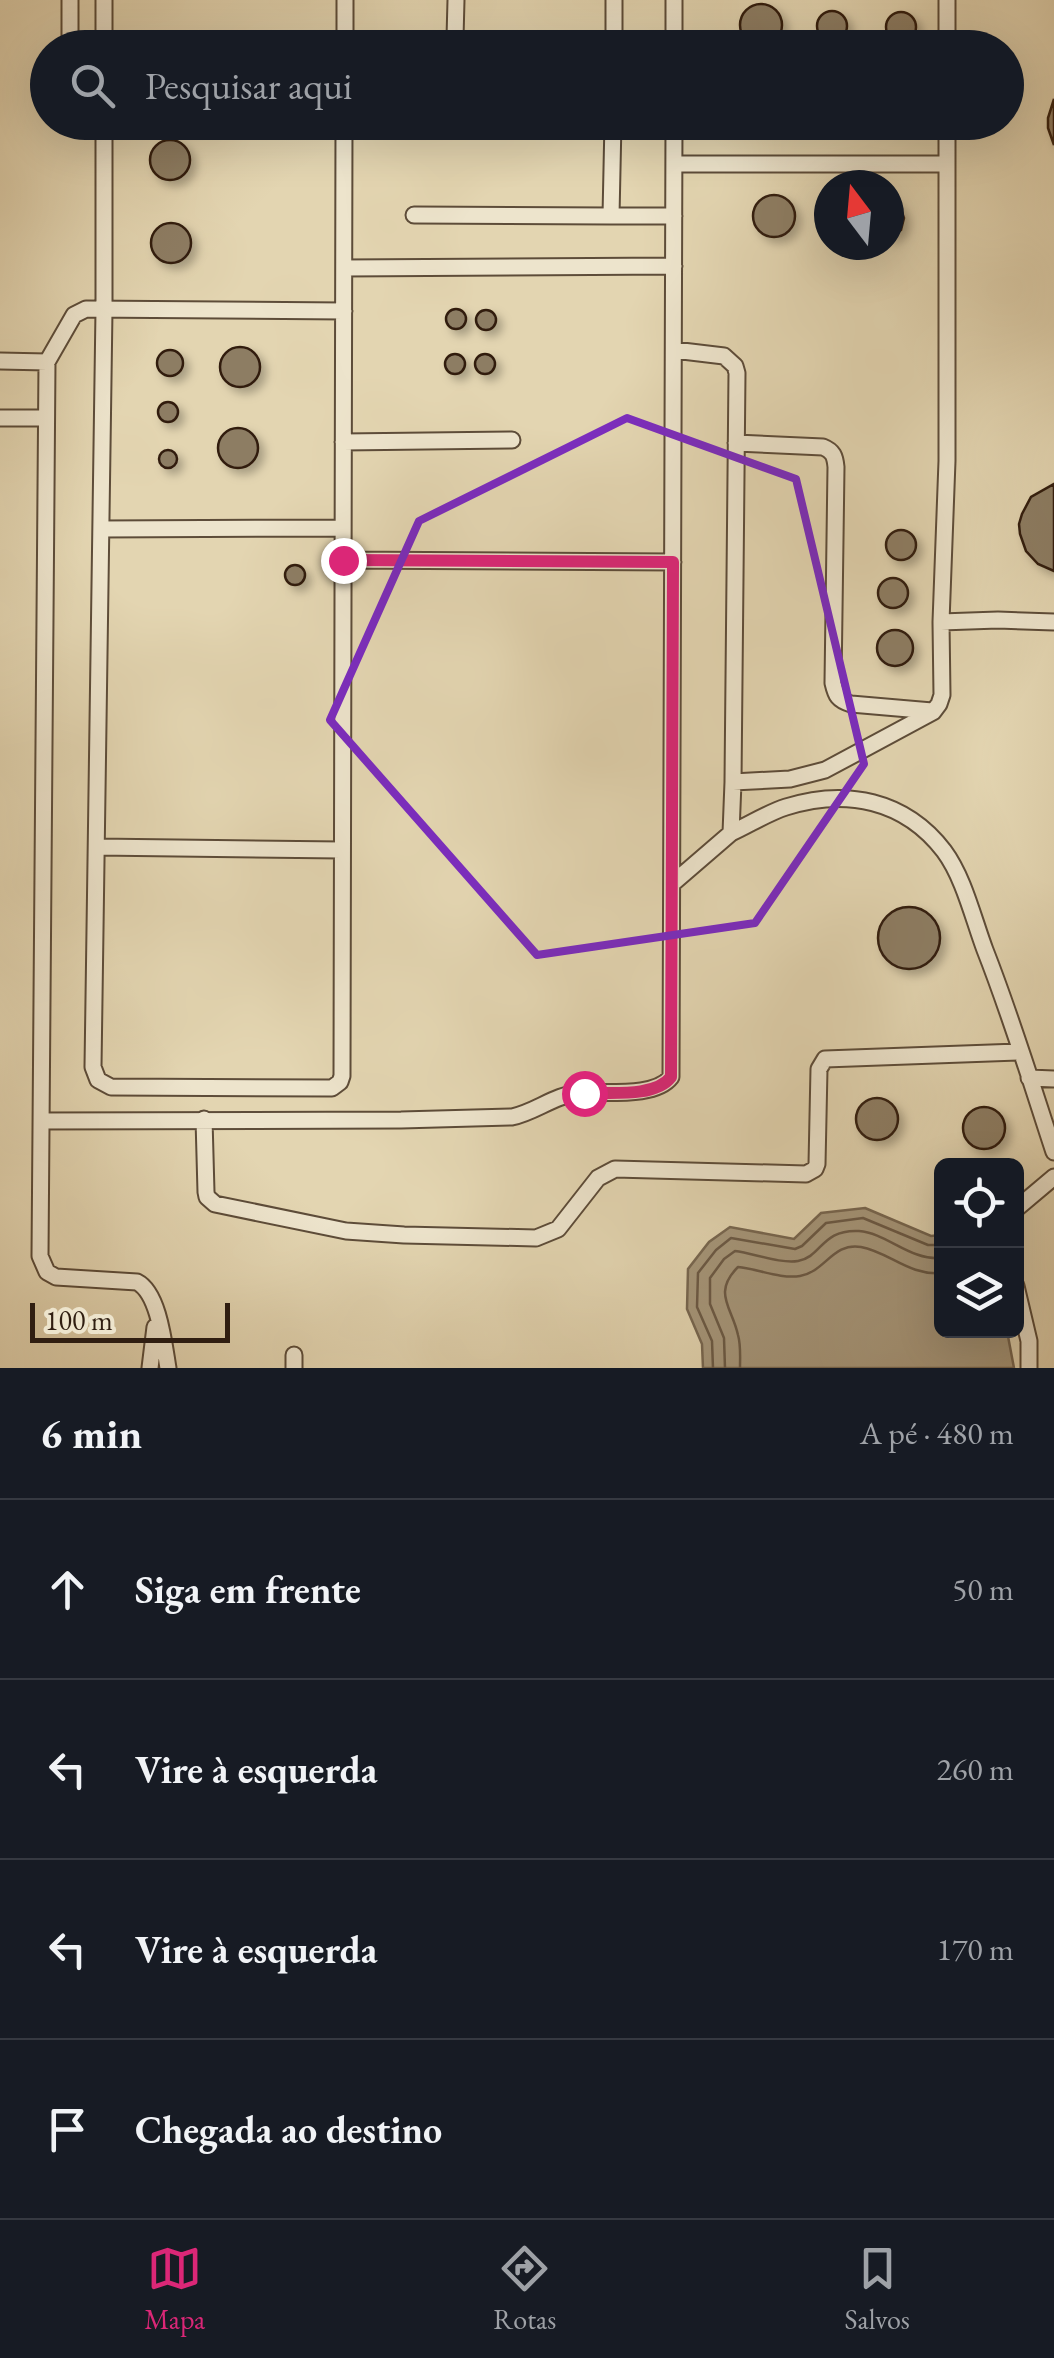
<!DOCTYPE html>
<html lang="pt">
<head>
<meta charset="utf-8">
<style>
  body { margin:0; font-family:"EB Garamond",serif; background:#242831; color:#f1f3f6 }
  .controls { position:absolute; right:30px; bottom:30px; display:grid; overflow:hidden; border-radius:15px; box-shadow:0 10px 40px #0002 }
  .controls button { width:90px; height:90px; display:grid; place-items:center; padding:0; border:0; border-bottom:2px solid #363941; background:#171b24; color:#f1f3f6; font:50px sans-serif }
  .compass { position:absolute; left:814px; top:170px; width:90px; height:90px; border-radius:50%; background:#171b24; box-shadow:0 10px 40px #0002; rotate:344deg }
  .scale { position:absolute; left:30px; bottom:25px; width:200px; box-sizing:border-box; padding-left:10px; border:5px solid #301e11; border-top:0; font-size:28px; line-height:35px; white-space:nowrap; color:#301e11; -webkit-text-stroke:8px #ede4cc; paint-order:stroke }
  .stop { position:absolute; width:30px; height:30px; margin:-22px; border:8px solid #db2777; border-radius:50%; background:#fff }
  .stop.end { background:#db2777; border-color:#fff; box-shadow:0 2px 10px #0008 }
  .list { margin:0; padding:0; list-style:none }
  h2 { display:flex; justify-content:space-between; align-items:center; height:130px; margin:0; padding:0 40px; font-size:42px }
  h2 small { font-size:32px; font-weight:400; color:#9ea1a6 }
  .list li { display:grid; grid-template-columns:65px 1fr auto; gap:30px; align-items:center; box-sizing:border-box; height:180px; padding:0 40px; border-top:2px solid #363941 }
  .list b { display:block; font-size:38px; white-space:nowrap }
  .list em { font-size:32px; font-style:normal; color:#9ea1a6 }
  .icon { flex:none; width:55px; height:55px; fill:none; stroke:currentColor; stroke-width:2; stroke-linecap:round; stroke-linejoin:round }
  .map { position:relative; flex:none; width:1054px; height:1368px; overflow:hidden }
  .search { position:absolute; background:#171b24; box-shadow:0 10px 40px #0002; left:30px; right:30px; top:30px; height:110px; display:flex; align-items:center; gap:25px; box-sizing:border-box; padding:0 35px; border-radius:55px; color:#9ea1a6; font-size:38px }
  .sheet { height:850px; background:#171b24 }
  nav { display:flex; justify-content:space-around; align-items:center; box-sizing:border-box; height:140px; border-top:2px solid #363941; background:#171b24; font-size:28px; color:#9ea1a6 }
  nav a { display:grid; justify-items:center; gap:5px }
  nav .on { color:#db2777 }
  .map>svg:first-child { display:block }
  .water { fill:#a6977b; stroke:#776751; stroke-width:2.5 }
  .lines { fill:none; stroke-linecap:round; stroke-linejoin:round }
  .shore { stroke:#6b5a46; stroke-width:2.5 }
  .building { fill:#8d7d64; stroke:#301e11; stroke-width:2.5; filter:url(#shadow) }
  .minor-casing { stroke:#5d4c39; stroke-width:19 }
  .minor { stroke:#ede4cc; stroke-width:15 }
  .route { stroke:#db2777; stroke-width:12 }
  .marked { fill:none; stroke:#7b2cbf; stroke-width:8; stroke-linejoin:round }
</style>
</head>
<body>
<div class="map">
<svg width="1054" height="1368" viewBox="0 0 1054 1368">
  <defs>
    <filter id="shadow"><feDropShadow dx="5.5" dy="5.5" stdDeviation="5" flood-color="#0004"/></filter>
  </defs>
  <rect width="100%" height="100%" fill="#e3d5b1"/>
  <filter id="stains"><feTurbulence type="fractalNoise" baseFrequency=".002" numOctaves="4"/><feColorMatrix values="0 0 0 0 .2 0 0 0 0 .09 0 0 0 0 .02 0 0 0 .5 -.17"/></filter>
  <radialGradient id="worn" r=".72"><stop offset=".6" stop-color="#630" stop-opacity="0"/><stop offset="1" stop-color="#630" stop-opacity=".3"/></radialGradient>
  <path class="water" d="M865,1208L931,1236L941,1235L942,1330L1007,1331L1014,1368H703L702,1344L687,1309L688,1269L709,1242L730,1227L794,1239L821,1213Z"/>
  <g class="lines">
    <path class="shore" d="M713,1368L712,1341L697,1307L698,1273L716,1250L731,1238L795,1249L802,1246L826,1223L863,1218L928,1245H942
      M725,1368L724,1338L710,1304V1278L724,1259L735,1251C753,1253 780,1264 798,1261C822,1257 821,1229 859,1231C887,1233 910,1261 942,1258
      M740,1368C740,1357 741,1345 738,1335C732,1307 712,1293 738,1267C758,1269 780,1279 800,1276C825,1272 833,1242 861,1247C889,1252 909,1276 942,1273"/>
  </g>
  <path class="building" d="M740 25a21 21 0 1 1 42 0a21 21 0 1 1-42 0Z
    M817 26a15 15 0 1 1 30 0a15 15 0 1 1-30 0Z
    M886 27a15 15 0 1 1 30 0a15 15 0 1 1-30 0Z
    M1054,99V145L1048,128V118Z
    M150 160a20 20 0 1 1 40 0a20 20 0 1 1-40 0Z
    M753 216a21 21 0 1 1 42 0a21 21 0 1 1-42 0Z
    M889,199L900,206L904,218L901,230L889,239Z
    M151 243a20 20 0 1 1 40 0a20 20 0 1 1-40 0Z
    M446 319a10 10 0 1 1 20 0a10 10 0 1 1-20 0Z
    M476 320a10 10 0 1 1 20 0a10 10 0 1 1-20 0Z
    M220 367a20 20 0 1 1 40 0a20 20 0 1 1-40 0Z
    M157 363a13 13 0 1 1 26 0a13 13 0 1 1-26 0Z
    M445 364a10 10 0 1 1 20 0a10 10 0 1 1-20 0Z
    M475 364a10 10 0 1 1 20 0a10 10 0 1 1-20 0Z
    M158 412a10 10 0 1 1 20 0a10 10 0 1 1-20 0Z
    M218 448a20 20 0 1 1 40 0a20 20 0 1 1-40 0Z
    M159 459a9 9 0 1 1 18 0a9 9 0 1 1-18 0Z
    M1054,484V571L1038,564L1026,551L1020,534L1019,524L1022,514L1031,497Z
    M886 545a15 15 0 1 1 30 0a15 15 0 1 1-30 0Z
    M285 575a10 10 0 1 1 20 0a10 10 0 1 1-20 0Z
    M878 593a15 15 0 1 1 30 0a15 15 0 1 1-30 0Z
    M877 648a18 18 0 1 1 36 0a18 18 0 1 1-36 0Z
    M878 938a31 31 0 1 1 62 0a31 31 0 1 1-62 0Z
    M856 1119a21 21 0 1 1 42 0a21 21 0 1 1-42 0Z
    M963 1128a21 21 0 1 1 42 0a21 21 0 1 1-42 0Z"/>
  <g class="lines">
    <defs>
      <path id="minor" d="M456,0L455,38L460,48
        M614,0V48
        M947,0V48
        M70,48V0
        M104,48V0
        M345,48V0
        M674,48V0
        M104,122V310L93,1067L98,1080L111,1087L332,1088L340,1082L342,1076L344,122
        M613,122L611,216H674
        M674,164H947
        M414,215L611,216
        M344,268L674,266
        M674,350L724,356L735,366L737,373L733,782L790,779L825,770L933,712L939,704L942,695L941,622L998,620L1054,622
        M0,361L47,362
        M0,418H46
        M343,442L512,440
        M736,443L823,447C833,451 835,456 836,467L833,683C836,696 838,700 851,704L932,711
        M101,529L343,528
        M343,560L673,562
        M941,622L947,461V122
        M731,833C749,825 767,813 786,807C846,788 905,800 944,851C964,878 973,918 985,950C1011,1016 1032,1085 1054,1152
        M97,847L341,850
        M673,883L731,833L733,782
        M1029,1078L1054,1079
        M204,1119L206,1192L207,1197L215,1204L346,1231L404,1235L536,1238L558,1229L598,1178L615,1169L806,1174L815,1169L817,1164L819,1069L825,1059L1021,1052
        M41,1121L401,1120L512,1117C536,1112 554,1095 579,1093C605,1091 655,1098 671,1077L674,122
        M1016,1209L1054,1177
        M1016,1286L1029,1341V1368
        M150,1368L155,1327
        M168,1368C164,1345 159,1293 137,1282L56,1277L47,1272L40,1256L47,362L74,315L86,309L344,311
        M294,1368V1355"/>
    </defs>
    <use href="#minor" class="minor-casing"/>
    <use href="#minor" class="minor"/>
  </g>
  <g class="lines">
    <path class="route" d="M343,560L673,562L671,1077C655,1098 609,1092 584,1093"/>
  </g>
  <path class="marked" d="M627,418L796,479L864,764L755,923L537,955L330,720L419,521Z"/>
  <rect width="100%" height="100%" filter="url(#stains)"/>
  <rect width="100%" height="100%" fill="url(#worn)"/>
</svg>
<div class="controls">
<button><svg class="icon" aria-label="locate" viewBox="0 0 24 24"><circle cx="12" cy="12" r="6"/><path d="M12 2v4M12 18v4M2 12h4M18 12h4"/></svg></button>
<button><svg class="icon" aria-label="layers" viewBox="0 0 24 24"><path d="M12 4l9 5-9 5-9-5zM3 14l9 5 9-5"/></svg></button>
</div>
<svg class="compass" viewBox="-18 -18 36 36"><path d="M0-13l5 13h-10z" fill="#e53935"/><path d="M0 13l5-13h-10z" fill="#9ea1a6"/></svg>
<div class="scale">100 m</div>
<div class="stop" style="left:584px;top:1093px"></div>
<div class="stop end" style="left:343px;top:560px"></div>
<div class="search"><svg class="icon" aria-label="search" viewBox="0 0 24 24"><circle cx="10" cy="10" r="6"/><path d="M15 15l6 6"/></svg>Pesquisar aqui</div>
</div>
<section class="sheet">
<h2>6 min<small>A pé · 480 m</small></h2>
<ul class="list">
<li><svg class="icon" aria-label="ahead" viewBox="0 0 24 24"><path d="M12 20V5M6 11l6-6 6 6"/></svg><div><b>Siga em frente</b></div><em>50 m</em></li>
<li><svg class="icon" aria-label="left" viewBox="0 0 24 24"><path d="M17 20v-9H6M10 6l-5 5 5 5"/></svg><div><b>Vire à esquerda</b></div><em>260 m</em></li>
<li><svg class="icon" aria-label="left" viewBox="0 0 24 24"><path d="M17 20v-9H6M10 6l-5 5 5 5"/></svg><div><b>Vire à esquerda</b></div><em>170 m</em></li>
<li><svg class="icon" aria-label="arrive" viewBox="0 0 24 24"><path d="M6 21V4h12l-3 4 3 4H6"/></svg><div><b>Chegada ao destino</b></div></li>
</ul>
</section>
<nav>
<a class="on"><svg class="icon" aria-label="map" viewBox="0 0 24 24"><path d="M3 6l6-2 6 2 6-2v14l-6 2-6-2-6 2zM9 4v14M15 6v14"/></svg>Mapa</a>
<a><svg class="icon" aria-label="directions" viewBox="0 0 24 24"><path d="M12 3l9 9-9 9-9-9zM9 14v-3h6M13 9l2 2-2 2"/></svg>Rotas</a>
<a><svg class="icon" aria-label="saved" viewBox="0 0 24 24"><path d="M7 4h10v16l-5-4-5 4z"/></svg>Salvos</a>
</nav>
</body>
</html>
